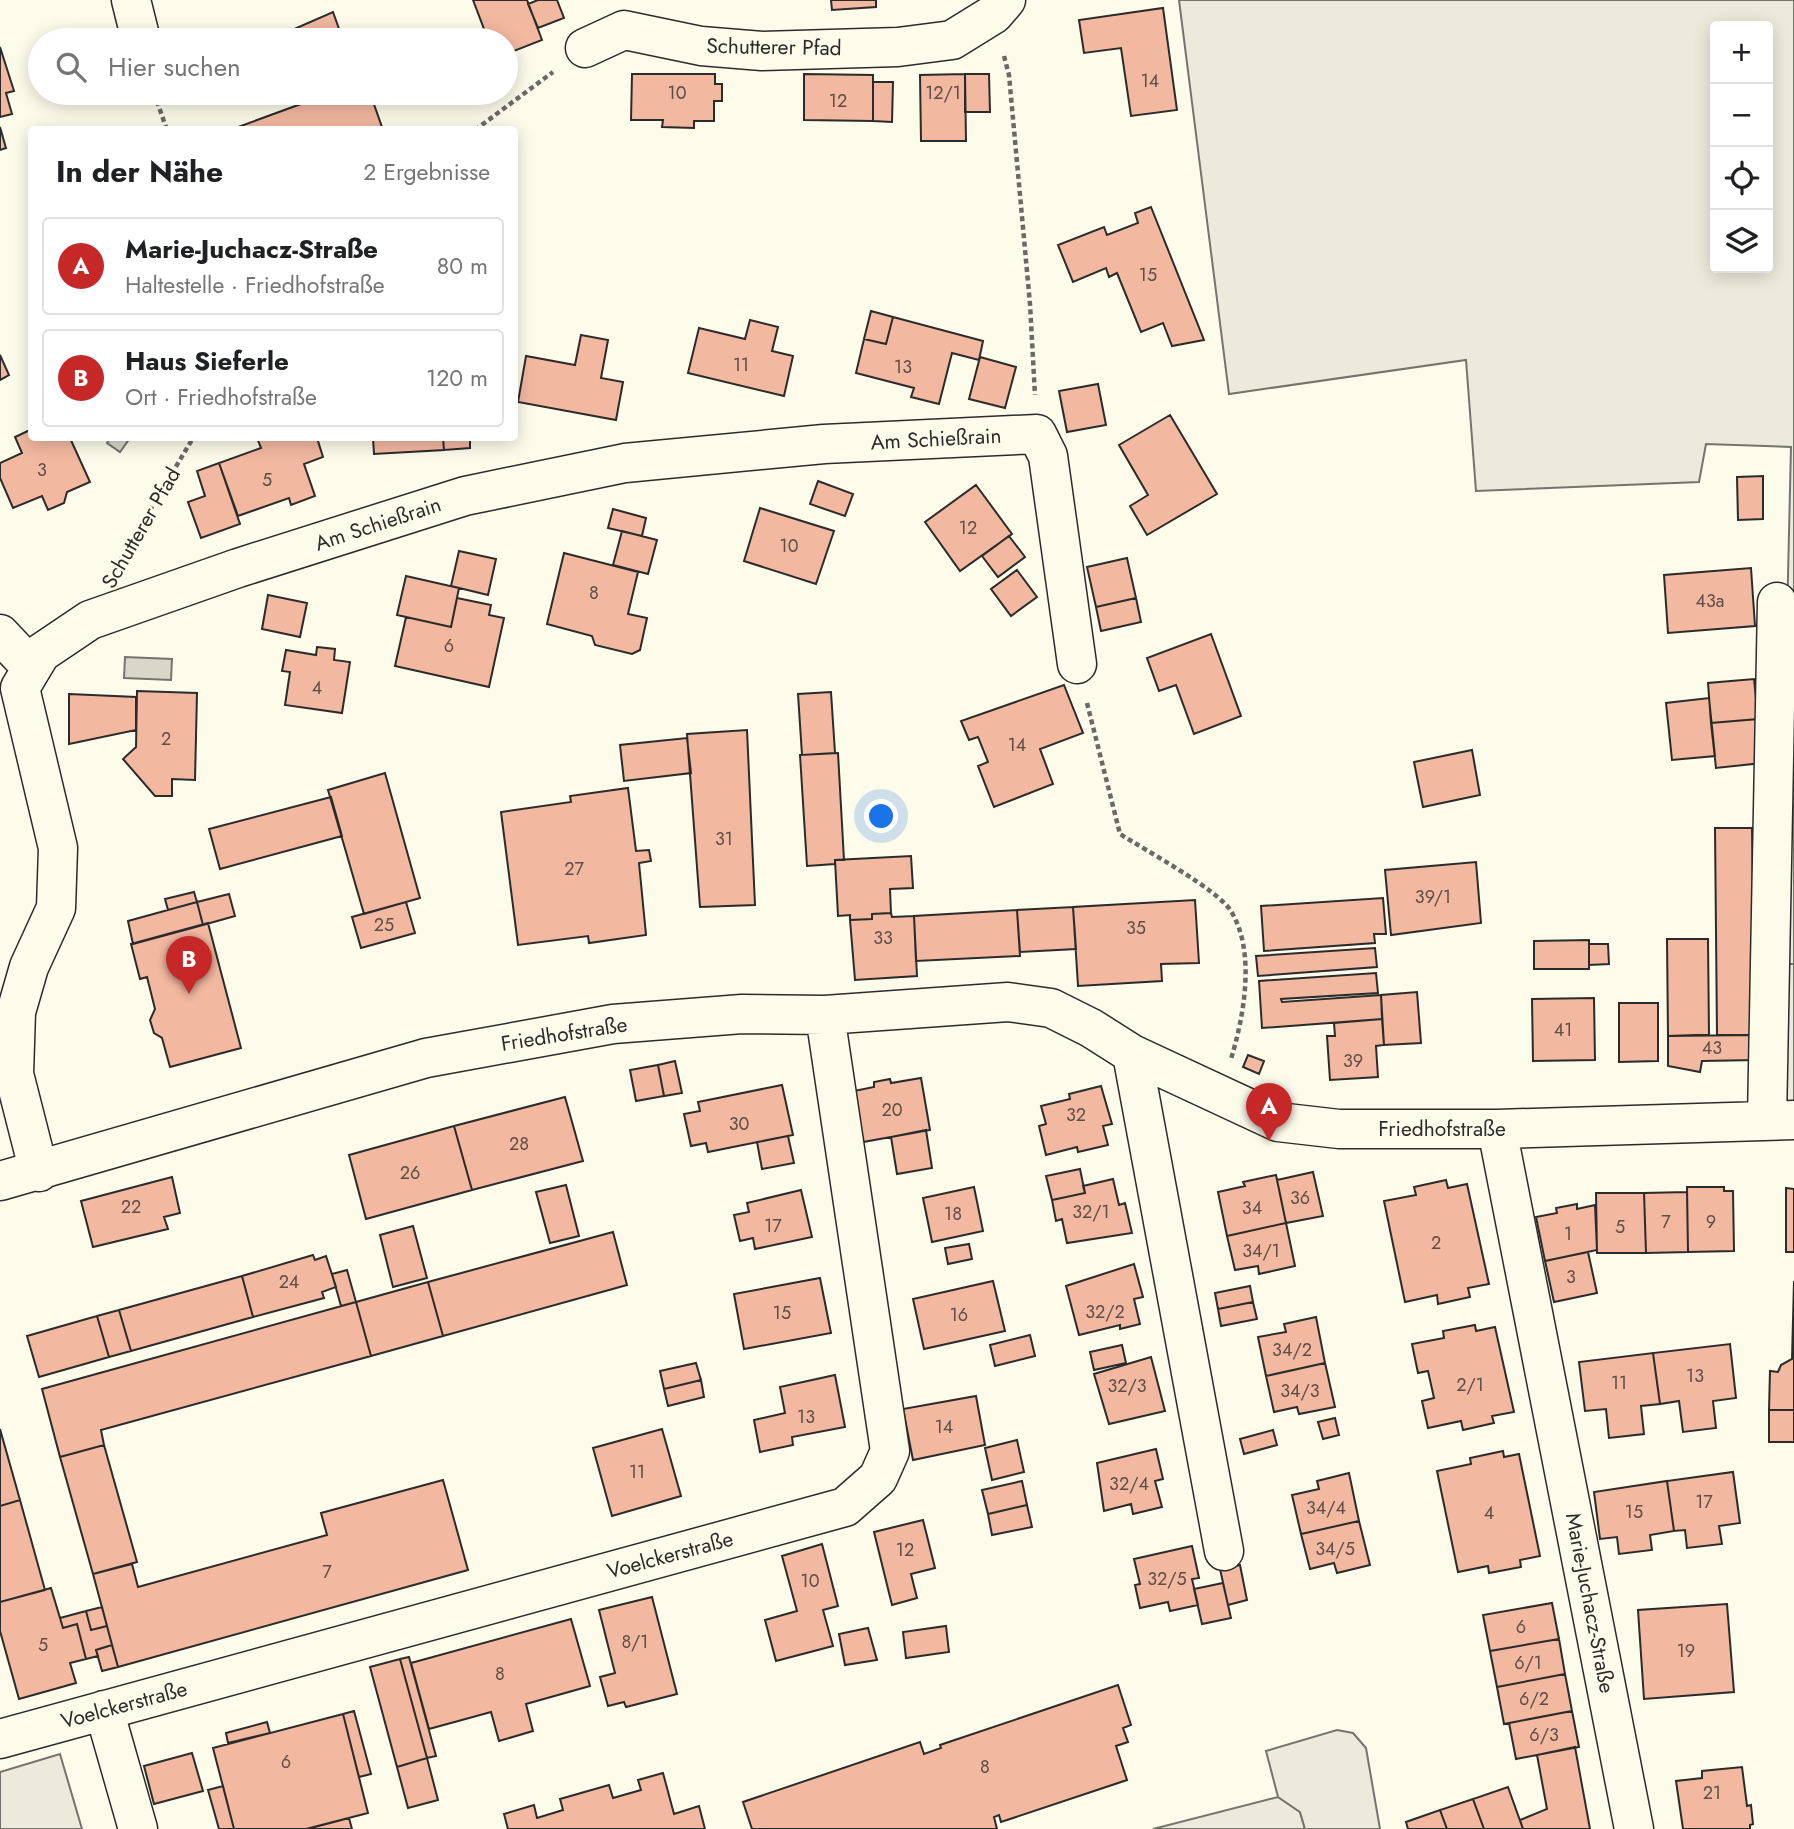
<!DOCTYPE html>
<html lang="de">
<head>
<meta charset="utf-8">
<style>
  body { margin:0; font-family:Jost,sans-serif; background:#f2f2f2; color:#202124 }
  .controls { position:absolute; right:21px; top:21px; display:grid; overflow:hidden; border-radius:7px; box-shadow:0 4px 18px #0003 }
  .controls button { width:63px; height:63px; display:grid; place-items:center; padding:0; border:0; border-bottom:2px solid #e0e0e0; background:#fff; color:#202124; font:35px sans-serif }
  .you { position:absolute; left:882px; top:817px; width:24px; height:24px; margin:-18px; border:5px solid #fff; border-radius:50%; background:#1a73e8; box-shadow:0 0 0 10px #1a73e833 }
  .badge { display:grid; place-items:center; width:46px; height:46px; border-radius:50%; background:#c62828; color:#fff; font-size:23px; font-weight:700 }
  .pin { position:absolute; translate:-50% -58px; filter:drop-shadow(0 2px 4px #0008) }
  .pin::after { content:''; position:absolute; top:37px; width:24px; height:21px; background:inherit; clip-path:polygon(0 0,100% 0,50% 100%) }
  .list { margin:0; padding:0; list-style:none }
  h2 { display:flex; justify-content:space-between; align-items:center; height:91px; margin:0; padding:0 28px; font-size:30px }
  h2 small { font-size:23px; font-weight:400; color:#757577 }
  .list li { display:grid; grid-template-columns:46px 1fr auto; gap:21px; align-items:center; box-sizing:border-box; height:98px; margin:0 14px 14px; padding:0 14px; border:2px solid #e0e0e0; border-radius:7px }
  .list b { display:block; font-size:26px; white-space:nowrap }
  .list p { margin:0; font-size:23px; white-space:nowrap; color:#757577 }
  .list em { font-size:23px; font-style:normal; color:#757577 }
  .icon { flex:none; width:38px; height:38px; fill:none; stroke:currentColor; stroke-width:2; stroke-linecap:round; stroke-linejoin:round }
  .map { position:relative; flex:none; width:1794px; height:1829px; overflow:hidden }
  .search { position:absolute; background:#fff; box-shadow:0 4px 18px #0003; left:28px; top:28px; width:490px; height:77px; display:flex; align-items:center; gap:18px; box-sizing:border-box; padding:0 24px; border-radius:38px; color:#757577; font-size:26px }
  .panel { position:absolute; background:#fff; box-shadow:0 4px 18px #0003; left:28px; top:126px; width:490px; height:315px; border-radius:7px }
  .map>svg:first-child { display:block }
  .green { fill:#ecebdb; stroke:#74746e; stroke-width:2; fill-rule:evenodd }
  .parking { fill:#eceadb; stroke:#74746e; stroke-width:2 }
  .water { fill:#d8d7c9; stroke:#74746e; stroke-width:2 }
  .building { fill:#f2b8a0; stroke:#2b2b2b; stroke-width:2 }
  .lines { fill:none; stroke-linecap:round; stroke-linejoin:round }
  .minor-casing { stroke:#2b2b2b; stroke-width:41 }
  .path { stroke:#6a6964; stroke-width:4.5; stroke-dasharray:5 3.5; stroke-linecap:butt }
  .minor { stroke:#fdfbea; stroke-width:38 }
  .labels { text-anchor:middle; stroke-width:5; stroke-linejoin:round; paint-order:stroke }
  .number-label { font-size:18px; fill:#5d4e48 }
  .street-label { font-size:21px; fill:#2b2b2b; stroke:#fdfbea }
</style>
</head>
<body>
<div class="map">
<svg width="1794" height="1829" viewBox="0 0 1794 1829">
  <rect width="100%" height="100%" fill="#fdfbea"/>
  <path class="green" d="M1179,0H1794V964H1779L1791,447L1706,444L1699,482L1476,491L1466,360L1229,394ZM1715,26H1768V268H1715Z
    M1278,1797L1300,1812L1305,1829H1153Z"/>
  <path class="parking" d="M1779,964H1794V1106H1778Z
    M1337,1730L1353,1733L1366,1748L1380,1829H1305L1300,1812L1278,1797L1266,1751Z
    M60,1754L82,1829H0V1772Z"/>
  <path class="water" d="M111,438H130L120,452L107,443Z
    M125,657L172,659L171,680L124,678Z"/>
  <path class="building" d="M473,0H527L542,40L506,54V40H455L484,29Z
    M538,0H557L564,18L538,28L528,4Z
    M831,0H876V7L832,10Z
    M1163,8L1177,110L1131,116L1121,48L1084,53L1079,20Z
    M333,12L343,40H288L285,33Z
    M0,47L14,91L6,93L12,114L0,117Z
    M632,74H715V84H722V101H714V121H694V128L662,127L663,120H631Z
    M804,74L873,75V121L804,120Z
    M965,74L966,141H921L920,75Z
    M965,74H989L990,112H965Z
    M873,82H893L892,122L873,121Z
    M307,93H370L383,130H230L309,101Z
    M0,127L6,148L0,150Z
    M1151,207L1204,340L1172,346L1163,323L1141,332L1117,273L1109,277L1106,268L1073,282L1058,245L1104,227L1107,235L1138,223L1135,213Z
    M871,311L893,317L886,344L864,339Z
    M893,317L983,341L979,360L952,353L939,404L911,397L914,388L856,373L864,339L886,344Z
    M750,320L778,327L772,351L793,356L784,396L688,373L699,328L745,339Z
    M581,335L608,340L601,378L623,382L616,420L518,402L526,356L575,365Z
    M0,355L9,375L0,380Z
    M980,357L1016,367L1005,408L969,399Z
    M1098,384L1106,425L1067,432L1059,391Z
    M1170,415L1217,494L1147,535L1130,506L1148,495L1119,445Z
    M30,430L32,438H70L90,482L67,492L64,503L48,510L42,496L13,508L0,478V463L22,453L15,437Z
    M257,438H317L323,457L304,464L315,496L291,505L289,498L238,516L219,463L261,448Z
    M373,438H443L444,450L374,454Z
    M443,438H470V448L444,450Z
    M219,463L240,524L201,538L188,502L205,496L197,471Z
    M1763,476V519L1738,520L1737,477Z
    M818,481L853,494L845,516L810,504Z
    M976,485L1012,534L960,571L925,522Z
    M760,508L834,531L816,584L744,561Z
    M613,509L646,518L642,536L608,528Z
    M622,531L657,540L648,574L613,565Z
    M1009,536L1025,557L998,577L982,556Z
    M459,551L496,559L488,595L451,586Z
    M564,553L638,572L628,614L647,618L640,650L632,654L595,645L592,636L547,624Z
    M1127,558L1136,598L1096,607L1087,567Z
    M1751,568L1755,626L1668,633L1664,575Z
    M1017,570L1037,597L1011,616L991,589Z
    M406,576L459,588L451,627L397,615Z
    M268,595L307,603L300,637L262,629Z
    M457,598L491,605L489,615L504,618L489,687L395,666L406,617L451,627Z
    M1136,598L1141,622L1101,631L1096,607Z
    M1211,634L1241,716L1194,734L1176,685L1159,691L1147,658Z
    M317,647L335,649L334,660L350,662L342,713L285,705L290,672L282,671L286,650L316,655Z
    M1754,679L1758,719L1711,723L1708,683Z
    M1064,685L1083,733L1040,749L1053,784L994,807L978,766L988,762L978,737L969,740L961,721Z
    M137,691L197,693L195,780L172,779V796H155L123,759L136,747Z
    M831,692L835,753L802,755L798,694Z
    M69,694L136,697V730L69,744Z
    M1709,698L1715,756L1672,760L1666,703Z
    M1758,719L1762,763L1716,768L1711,723Z
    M747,730L755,905L700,907L687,734Z
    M687,738L691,773L624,781L620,745Z
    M1472,750L1480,795L1423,807L1414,762Z
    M838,753L844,860H835V864L807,866L800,755Z
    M385,773L420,898L364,914L328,790Z
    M628,788L636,851L649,850L651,861L639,863L646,935L589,943L588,936L518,945L501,812L571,802L570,796Z
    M331,797L342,836L220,869L209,829Z
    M1715,828H1752L1755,1035H1717Z
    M911,856L913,888L890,889L891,913L872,914V919L850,920V915L838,916L835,860Z
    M1476,862L1481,923L1391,935L1385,870Z
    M194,892L197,902L168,910L165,899Z
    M229,894L235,916L203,925L197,902Z
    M1383,898L1386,934H1374L1375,943L1264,951L1261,906Z
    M1195,900L1199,963L1161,964L1162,981L1078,986L1073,907Z
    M197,902L203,925L133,944L128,921Z
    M406,902L415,933L361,948L352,917Z
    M1073,907L1076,949L1020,952L1017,910Z
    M1017,910L1020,956L916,961L914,916Z
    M891,913L892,917L914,916L917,976L855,980L850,920L872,919V914Z
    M208,923L241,1048L170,1067L162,1038L154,1033L150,1020L155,1009L147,977L140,979L131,944Z
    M1667,939H1708L1709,1035L1668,1036Z
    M1589,940V969H1534V941Z
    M1589,944H1608L1609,964L1589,965Z
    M1375,948L1377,967L1258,976L1256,956Z
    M1376,973L1378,993L1281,999L1282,1002L1381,995L1382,1019L1262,1028L1259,981Z
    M1417,992L1421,1043L1384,1045L1381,995Z
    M1594,998L1595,1060L1533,1061L1532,999Z
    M1619,1003H1658V1061L1619,1062Z
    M1382,1019L1384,1045L1376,1046L1378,1077L1330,1080L1327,1036H1335L1334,1023Z
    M1755,1035L1756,1060L1702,1061L1700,1072L1668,1066V1036Z
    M1248,1055L1264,1061L1259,1074L1243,1067Z
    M675,1061L682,1093L664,1096L658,1065Z
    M658,1065L664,1096L636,1101L630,1070Z
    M921,1078L930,1130L863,1142L854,1091L874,1087V1082L890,1079L891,1083Z
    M782,1085L793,1135L708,1152L706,1143L691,1146L684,1114L700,1111L698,1102Z
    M1101,1086L1112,1124L1103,1126L1108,1145L1078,1152L1077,1147L1046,1155L1039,1126L1046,1124L1041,1106L1070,1099L1069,1094Z
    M565,1097L583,1161L472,1190L454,1126Z
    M454,1126L472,1190L366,1219L349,1155Z
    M926,1130L932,1168L897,1174L891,1137Z
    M788,1136L794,1163L762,1169L757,1142Z
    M1080,1169L1085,1193L1052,1200L1046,1176Z
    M1313,1172L1323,1216L1286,1223L1277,1180Z
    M1276,1175L1286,1223L1227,1236L1218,1192L1245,1186L1243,1182Z
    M172,1177L180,1213L164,1217L168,1229L93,1247L81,1201Z
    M1113,1179L1119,1205L1125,1203L1132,1233L1067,1243L1062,1219L1056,1221L1052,1200L1085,1193L1083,1186Z
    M1446,1180L1448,1188L1467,1184L1489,1284L1468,1288L1470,1297L1438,1304L1437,1295L1405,1302L1384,1201L1416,1195L1414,1187Z
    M566,1185L579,1236L550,1243L536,1192Z
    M974,1187L983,1231L932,1242L923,1198Z
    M1687,1187H1724V1191H1733L1734,1251L1688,1252Z
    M1786,1188L1794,1189V1252H1786Z
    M801,1190L812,1237L755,1249L753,1238L740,1241L734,1215L749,1212L747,1203Z
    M1687,1192L1688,1252L1646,1253L1644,1193Z
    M1596,1193H1644L1646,1253H1597Z
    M1577,1204V1209L1595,1205L1597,1250L1545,1261L1536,1217L1557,1213L1556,1208Z
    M1286,1223L1295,1266L1259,1274L1258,1266L1235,1270L1227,1236Z
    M413,1226L427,1278L393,1287L380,1235Z
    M613,1232L627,1285L443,1336L428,1282Z
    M969,1244L972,1259L948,1264L945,1248Z
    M1588,1252L1597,1293L1554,1302L1545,1261Z
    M313,1255L315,1260L326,1256L336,1287L322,1292L324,1298L253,1317L242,1276Z
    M1134,1264L1143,1297L1134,1299L1140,1324L1120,1329V1325L1079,1335L1066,1286Z
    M347,1270L356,1302L341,1306L332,1274Z
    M242,1276L253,1317L131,1351L119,1310Z
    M820,1278L831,1333L744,1349L734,1294Z
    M993,1281L1005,1331L924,1349L913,1299Z
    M1794,1281V1410H1769L1770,1371L1778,1372L1781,1365L1792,1359Z
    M428,1282L443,1336L371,1356L356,1302Z
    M1250,1286L1253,1302L1218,1309L1215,1293Z
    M356,1302L371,1356L101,1430L104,1445L60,1457L42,1389Z
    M1253,1302L1257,1319L1221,1326L1218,1309Z
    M119,1310L131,1351L109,1357L97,1316Z
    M97,1316L109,1357L39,1377L27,1336Z
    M1316,1317L1325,1363L1266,1376L1258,1337L1286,1332L1284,1324Z
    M1475,1325L1476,1331L1495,1327L1514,1412L1492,1416L1494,1423L1463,1430L1461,1421L1428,1428L1422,1401L1434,1398L1428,1371L1418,1373L1412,1344L1444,1338L1443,1331Z
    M1030,1335L1035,1356L995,1366L990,1345Z
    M1730,1344L1736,1398L1713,1401L1716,1428L1683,1432L1679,1401L1660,1404L1653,1353Z
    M1122,1345L1126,1363L1094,1370L1090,1352Z
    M1653,1353L1660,1404L1641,1406L1644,1434L1609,1438L1606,1409L1585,1411L1579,1362Z
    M1151,1357L1165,1411L1109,1424L1094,1374Z
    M696,1363L701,1380L664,1389L660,1371Z
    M1325,1363L1335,1407L1299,1414L1297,1407L1274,1412L1266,1376Z
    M835,1375L845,1427L792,1437L793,1445L760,1452L754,1420L785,1413L780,1387Z
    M701,1380L704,1397L668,1406L664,1389Z
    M976,1396L985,1445L913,1460L903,1409Z
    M1769,1410H1794V1442H1769Z
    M1335,1418L1339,1435L1323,1439L1318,1422Z
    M0,1429L20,1500L0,1506Z
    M662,1429L681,1496L612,1516L593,1448Z
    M1273,1430L1277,1445L1244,1454L1240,1439Z
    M1017,1440L1024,1472L992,1480L985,1448Z
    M104,1445L137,1562L93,1574L60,1457Z
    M1156,1449L1163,1479L1155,1481L1162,1507L1133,1514L1131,1504L1104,1511L1097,1463Z
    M1503,1451L1504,1457L1519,1454L1540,1556L1520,1560L1521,1567L1489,1573L1488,1566L1458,1572L1437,1471L1471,1464L1470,1458Z
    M1733,1472L1740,1523L1719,1526L1722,1544L1687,1548L1685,1530L1674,1531L1667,1481Z
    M1349,1473L1359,1521L1301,1534L1292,1495L1319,1489L1317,1481Z
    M443,1480L468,1570L118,1667L93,1574L132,1564L138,1587L327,1535L321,1513Z
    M1022,1481L1027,1505L988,1514L982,1490Z
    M1667,1481L1674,1531L1650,1535L1652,1550L1619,1554L1617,1537L1600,1539L1594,1492Z
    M20,1500L45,1590L0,1602V1506Z
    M1027,1505L1032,1527L992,1535L988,1514Z
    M923,1520L935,1568L911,1574L917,1598L892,1605L874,1532Z
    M1359,1521L1370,1565L1337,1573L1334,1563L1310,1569L1301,1534Z
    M822,1544L838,1606L823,1610L833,1646L776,1661L765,1620L797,1611L782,1556Z
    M1192,1546L1199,1578L1192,1579L1198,1605L1170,1611L1168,1602L1140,1608L1135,1585L1140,1584L1134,1559Z
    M1240,1565L1247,1600L1228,1605L1220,1569Z
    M1223,1583L1231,1618L1202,1624L1194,1589Z
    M51,1588L63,1628L77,1624L86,1659L70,1663L76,1683L19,1699L0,1631V1602Z
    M652,1597L677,1694L626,1707L624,1702L608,1706L600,1677L615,1673L599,1610Z
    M1552,1603L1559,1639L1490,1651L1483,1615Z
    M1727,1604L1734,1692L1644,1699L1638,1610Z
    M102,1607L107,1626L91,1630L86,1611Z
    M86,1611L91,1630L107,1626L112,1645L96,1650L98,1656L86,1659L77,1624L63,1628L60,1618Z
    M571,1619L590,1686L526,1704L533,1731L499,1741L491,1712L429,1729L411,1663Z
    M946,1626L949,1652L906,1658L903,1632Z
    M868,1628L877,1660L845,1665L839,1634Z
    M1559,1639L1565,1674L1497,1687L1490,1651Z
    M112,1645L118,1667L102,1671L96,1650Z
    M409,1657L436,1756L427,1758L400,1659Z
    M400,1659L427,1758L397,1767L370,1667Z
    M1565,1674L1572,1711L1504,1724L1497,1687Z
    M1118,1685L1131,1725L1123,1728L1128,1742L1116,1746L1127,1780L1001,1822L999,1815L994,1817L997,1829H752L743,1802L920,1742L924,1754L941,1748L940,1745Z
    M354,1711L371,1774L359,1777L343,1714Z
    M1572,1711L1579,1747L1516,1759L1509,1723Z
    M343,1714L368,1813L306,1829H234L213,1748Z
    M267,1722L270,1733L228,1743L226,1733Z
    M1575,1747L1590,1829H1523L1520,1820L1547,1809L1537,1755Z
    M192,1753L203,1791L154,1804L144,1766Z
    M427,1758L438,1800L408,1808L397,1767Z
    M1742,1767L1747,1806L1751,1805L1753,1824L1750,1825V1829H1683L1676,1781L1702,1778V1771Z
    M663,1773L674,1814L699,1806L705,1829H508L504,1814L534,1805L537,1818L563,1810L560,1799L609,1785L613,1798L641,1790L638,1780Z
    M223,1786L234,1829H219L208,1790Z
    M1508,1787L1523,1829H1484L1473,1799Z
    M1473,1799L1484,1829H1447L1440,1810Z
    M1440,1810L1447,1829H1408L1406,1822Z
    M349,1818L352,1829H312L311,1828Z"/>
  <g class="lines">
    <defs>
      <path id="minor" d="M131,0L141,40
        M585,48L624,30L701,46L762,51L898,47L952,40L994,14L1006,0
        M0,634L32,668
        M1132,1054L1224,1551
        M1767,1120L1777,602
        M1497,1129L1634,1829
        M39,1172L14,1074L16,1012L29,967L56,908L58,848L20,688L41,653L90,620L238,568L465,496L625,463L824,444L1037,434L1048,456L1077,664
        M0,1181L426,1058L613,1024L742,1014L825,1015L1008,1002L1051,1008L1091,1028L1132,1054L1278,1122L1339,1129H1497L1794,1120
        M104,1710L138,1829
        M0,1739L845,1507L878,1478L890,1451L825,1015"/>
    </defs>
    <use href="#minor" class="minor-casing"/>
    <path class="path" d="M1004,56L1009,75L1030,304L1035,395
      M154,93L167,130
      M475,130L553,72
      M115,569L193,438
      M1087,703L1120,834C1145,850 1217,889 1231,911C1256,952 1244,1016 1231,1059"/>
    <use href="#minor" class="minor"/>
  </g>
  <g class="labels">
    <g class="number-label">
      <text x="1150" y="87">14</text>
      <text x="677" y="99">10</text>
      <text x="943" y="99">12/1</text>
      <text x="838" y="107">12</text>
      <text x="1148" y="281">15</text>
      <text x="741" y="371">11</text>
      <text x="903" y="373">13</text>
      <text x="42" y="476">3</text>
      <text x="267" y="486">5</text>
      <text x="968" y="534">12</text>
      <text x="789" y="552">10</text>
      <text x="594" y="599">8</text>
      <text x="1710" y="607">43a</text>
      <text x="449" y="652">6</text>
      <text x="317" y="694">4</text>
      <text x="166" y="745">2</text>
      <text x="1017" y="751">14</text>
      <text x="724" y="845">31</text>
      <text x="574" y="875">27</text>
      <text x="1433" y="903">39/1</text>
      <text x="384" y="931">25</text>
      <text x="1136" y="934">35</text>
      <text x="883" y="944">33</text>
      <text x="1563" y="1036">41</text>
      <text x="1712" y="1054">43</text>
      <text x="1353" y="1067">39</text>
      <text x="892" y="1116">20</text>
      <text x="1076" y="1121">32</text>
      <text x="739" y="1130">30</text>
      <text x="519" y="1150">28</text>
      <text x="410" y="1179">26</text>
      <text x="1300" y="1204">36</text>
      <text x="131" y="1213">22</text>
      <text x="1252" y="1214">34</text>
      <text x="1091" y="1218">32/1</text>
      <text x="953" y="1220">18</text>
      <text x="1666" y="1228">7</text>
      <text x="1711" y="1228">9</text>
      <text x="773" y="1232">17</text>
      <text x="1620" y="1233">5</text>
      <text x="1568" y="1240">1</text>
      <text x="1436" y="1249">2</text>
      <text x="1261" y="1257">34/1</text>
      <text x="1571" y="1283">3</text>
      <text x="289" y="1288">24</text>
      <text x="1105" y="1318">32/2</text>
      <text x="782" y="1319">15</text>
      <text x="959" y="1321">16</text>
      <text x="1292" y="1356">34/2</text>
      <text x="1695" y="1382">13</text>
      <text x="1619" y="1389">11</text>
      <text x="1470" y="1391">2/1</text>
      <text x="1127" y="1392">32/3</text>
      <text x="1300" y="1397">34/3</text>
      <text x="806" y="1423">13</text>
      <text x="944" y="1433">14</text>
      <text x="637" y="1478">11</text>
      <text x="1129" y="1490">32/4</text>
      <text x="1704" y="1508">17</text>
      <text x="1326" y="1514">34/4</text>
      <text x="1634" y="1518">15</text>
      <text x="1489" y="1519">4</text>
      <text x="1335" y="1555">34/5</text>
      <text x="905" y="1556">12</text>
      <text x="327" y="1578">7</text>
      <text x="1167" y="1585">32/5</text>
      <text x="810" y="1587">10</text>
      <text x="1521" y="1633">6</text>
      <text x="635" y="1648">8/1</text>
      <text x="43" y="1651">5</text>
      <text x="1686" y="1657">19</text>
      <text x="1528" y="1669">6/1</text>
      <text x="500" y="1680">8</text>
      <text x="1534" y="1705">6/2</text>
      <text x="1544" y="1741">6/3</text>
      <text x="286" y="1768">6</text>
      <text x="985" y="1773">8</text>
      <text x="1712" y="1799">21</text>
    </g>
    <g class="street-label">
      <text transform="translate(774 47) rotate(1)" y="7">Schutterer Pfad</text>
      <text transform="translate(936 439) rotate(-3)" y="7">Am Schießrain</text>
      <text transform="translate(378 524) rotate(-18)" y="7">Am Schießrain</text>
      <text transform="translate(141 528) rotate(-60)" y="7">Schutterer Pfad</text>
      <text transform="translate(564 1034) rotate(-9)" y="7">Friedhofstraße</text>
      <text x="1442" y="1136">Friedhofstraße</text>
      <text transform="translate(670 1555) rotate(-15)" y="7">Voelckerstraße</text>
      <text transform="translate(1590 1603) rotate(79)" y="7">Marie-Juchacz-Straße</text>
      <text transform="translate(124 1705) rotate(-15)" y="7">Voelckerstraße</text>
    </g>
  </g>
</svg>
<div class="controls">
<button>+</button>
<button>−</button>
<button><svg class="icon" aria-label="locate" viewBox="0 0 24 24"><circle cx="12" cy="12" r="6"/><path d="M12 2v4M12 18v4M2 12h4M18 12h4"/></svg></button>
<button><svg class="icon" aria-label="layers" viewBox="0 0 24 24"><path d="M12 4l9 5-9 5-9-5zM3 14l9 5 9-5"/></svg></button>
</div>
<div class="you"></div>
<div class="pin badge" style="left:1269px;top:1141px">A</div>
<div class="pin badge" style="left:189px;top:994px">B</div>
<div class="search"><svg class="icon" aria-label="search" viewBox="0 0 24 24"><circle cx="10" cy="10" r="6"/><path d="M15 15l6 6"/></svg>Hier suchen</div>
<section class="panel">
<h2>In der Nähe<small>2 Ergebnisse</small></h2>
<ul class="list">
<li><span class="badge">A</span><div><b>Marie-Juchacz-Straße</b><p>Haltestelle · Friedhofstraße</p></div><em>80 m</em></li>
<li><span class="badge">B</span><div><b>Haus Sieferle</b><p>Ort · Friedhofstraße</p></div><em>120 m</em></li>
</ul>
</section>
</div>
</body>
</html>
